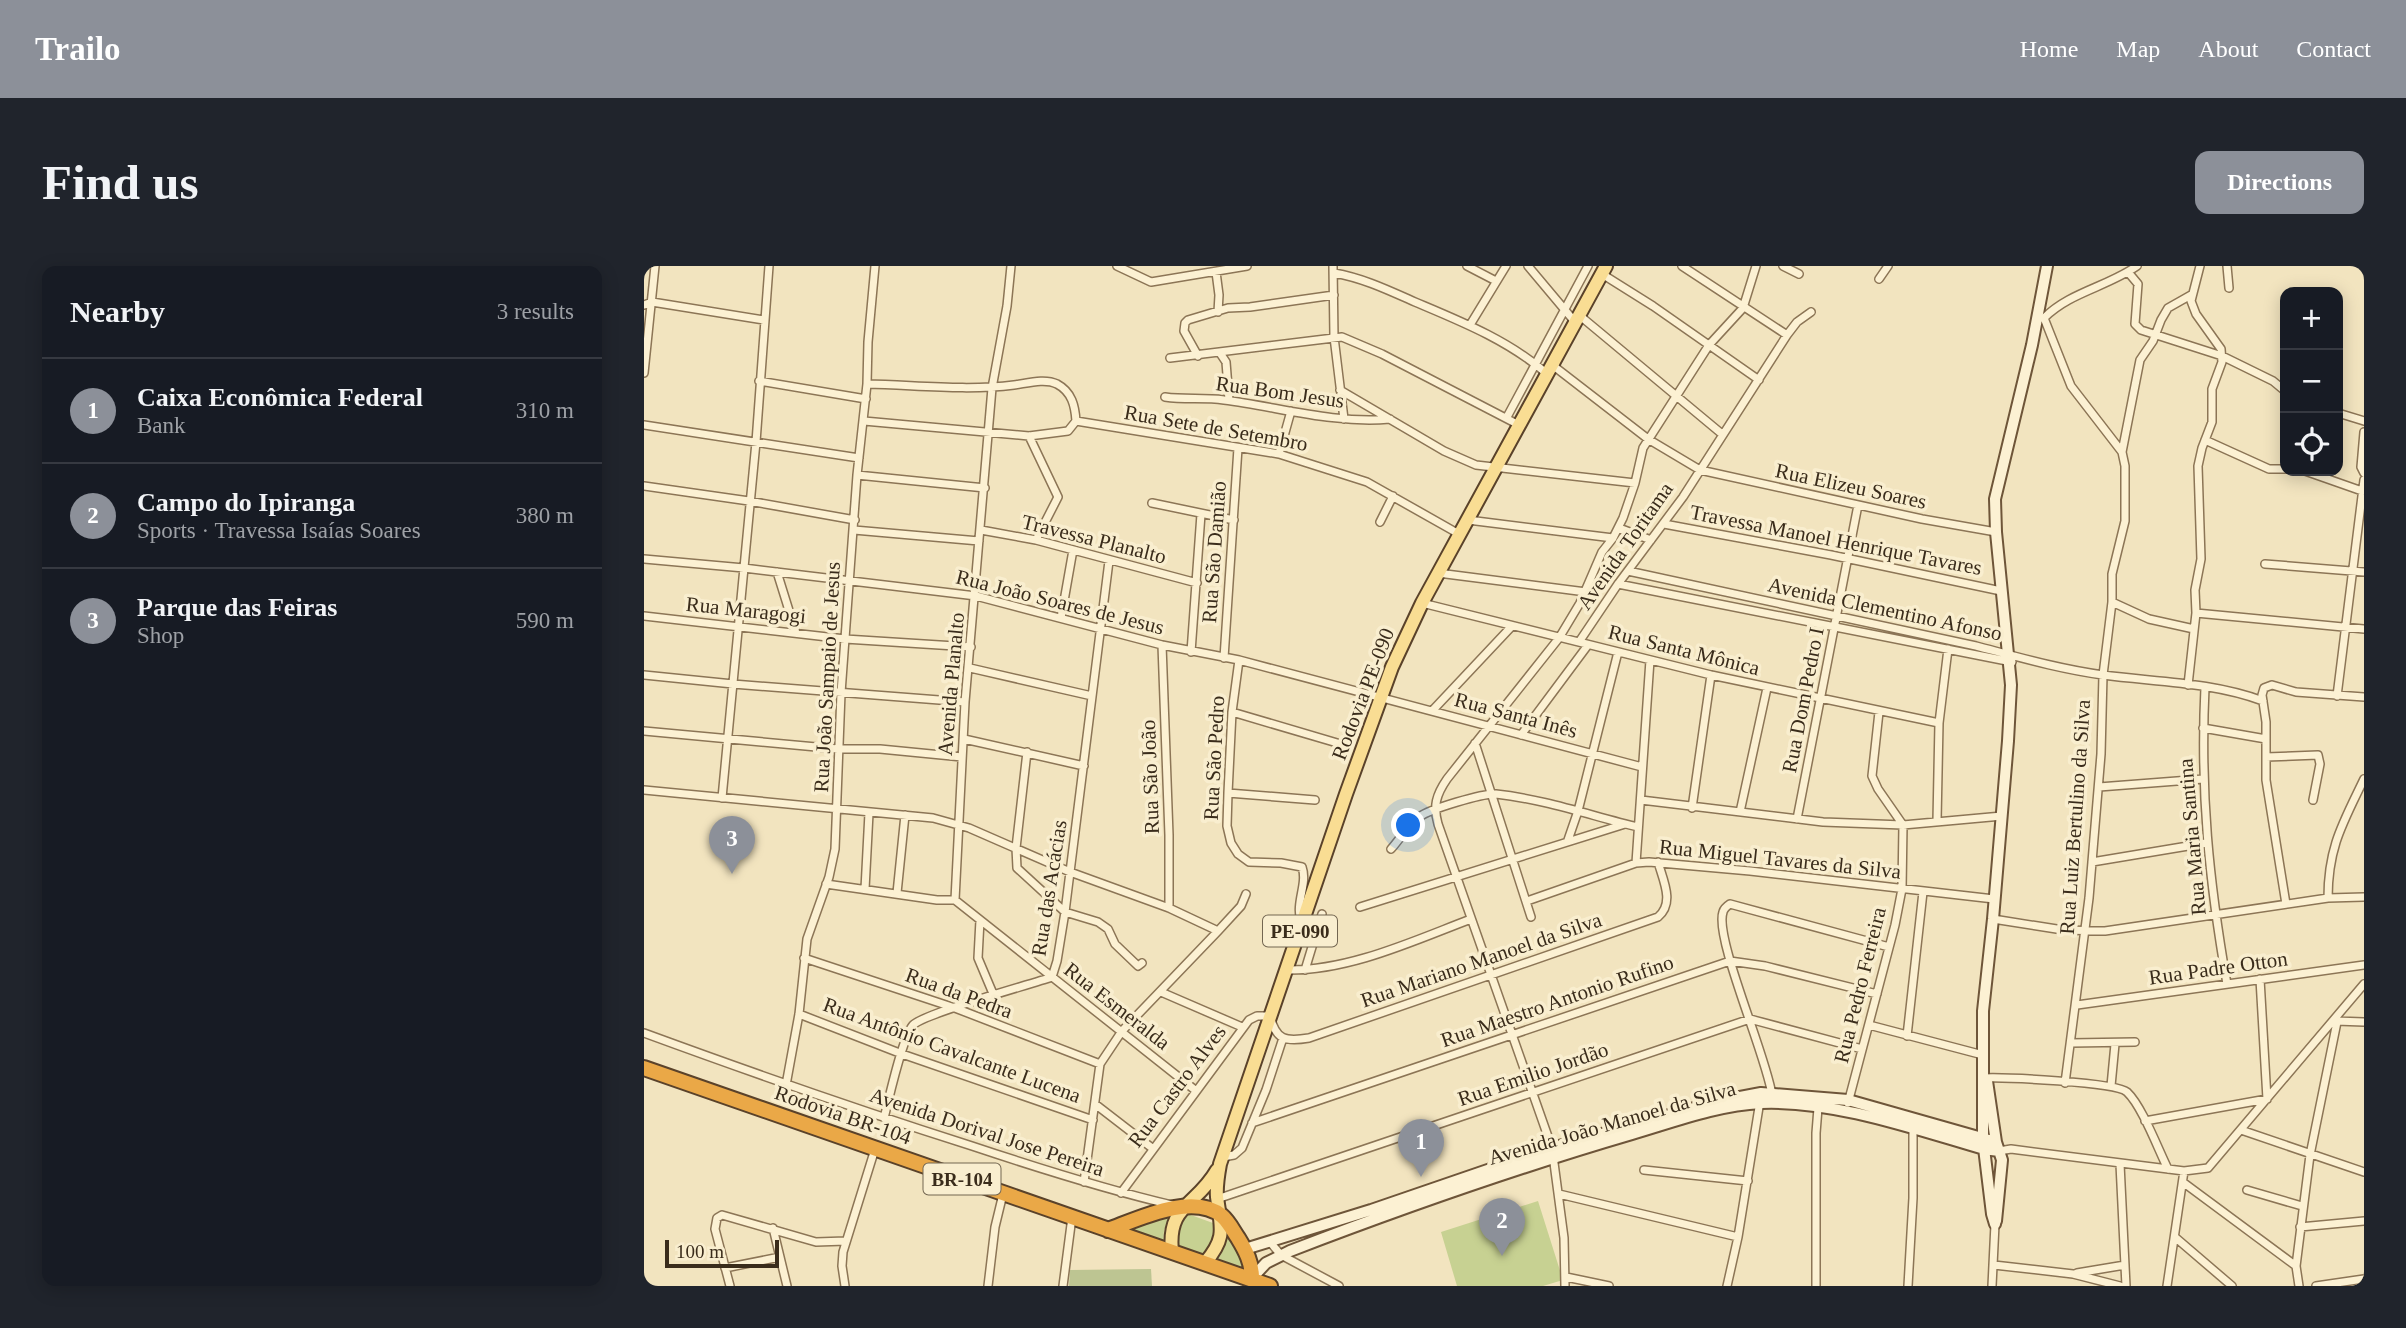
<!DOCTYPE html>
<html lang="en">
<head>
<meta charset="utf-8">
<style>
  body { margin:0; font-family:Georgia,serif; background:#20242c; color:#f1f3f6 }
  .controls { position:absolute; right:21px; top:21px; display:grid; overflow:hidden; border-radius:14px; box-shadow:0 4px 18px #0003 }
  .controls button { width:63px; height:63px; display:grid; place-items:center; padding:0; border:0; border-bottom:2px solid #363941; background:#171b24; color:#f1f3f6; font:35px sans-serif }
  .scale { position:absolute; left:21px; bottom:18px; width:114px; box-sizing:border-box; padding-left:7px; border:4px solid #3a2c1b; border-top:0; font-size:19px; line-height:24px; white-space:nowrap; color:#3a2c1b; -webkit-text-stroke:5px #f9eecf; paint-order:stroke }
  .you { position:absolute; left:765px; top:560px; width:24px; height:24px; margin:-18px; border:5px solid #fff; border-radius:50%; background:#1a73e8; box-shadow:0 0 0 10px #1a73e833 }
  .badge { display:grid; place-items:center; width:46px; height:46px; border-radius:50%; background:#8c9099; color:#fff; font-size:23px; font-weight:700 }
  .pin { position:absolute; translate:-50% -58px; filter:drop-shadow(0 2px 4px #0008) }
  .pin::after { content:''; position:absolute; top:37px; width:24px; height:21px; background:inherit; clip-path:polygon(0 0,100% 0,50% 100%) }
  .list { margin:0; padding:0; list-style:none }
  h2 { display:flex; justify-content:space-between; align-items:center; height:91px; margin:0; padding:0 28px; font-size:30px }
  h2 small { font-size:23px; font-weight:400; color:#9ea1a6 }
  .list li { display:grid; grid-template-columns:46px 1fr auto; gap:21px; align-items:center; box-sizing:border-box; height:105px; padding:0 28px; border-top:2px solid #363941 }
  .list b { display:block; font-size:26px; white-space:nowrap }
  .list p { margin:0; font-size:23px; white-space:nowrap; color:#9ea1a6 }
  .list em { font-size:23px; font-style:normal; color:#9ea1a6 }
  .icon { flex:none; width:38px; height:38px; fill:none; stroke:currentColor; stroke-width:2; stroke-linecap:round; stroke-linejoin:round }
  .map { position:relative; flex:none; width:1720px; height:1020px; overflow:hidden; border-radius:14px }
  header { display:flex; align-items:center; gap:42px; box-sizing:border-box; height:98px; padding:0 35px; background:#8c9099; color:#fff }
  header strong { font-size:33px }
  nav { display:flex; gap:38px; margin-inline-start:auto; font-size:24px }
  .intro { display:flex; align-items:center; justify-content:space-between; box-sizing:border-box; height:168px; padding:0 42px }
  h1 { margin:0; font-size:49px }
  .button { padding:18px 32px; border-radius:14px; background:#8c9099; color:#fff; font-size:24px; font-weight:700 }
  main { display:flex; gap:42px; padding:0 42px }
  aside { flex:1; background:#171b24; border-radius:14px; box-shadow:0 4px 18px #0003 }
  .map>svg:first-child { display:block }
  .green { fill:#c7d192 }
  .cemetery { fill:#bdc592 }
  .lines { fill:none; stroke-linecap:round; stroke-linejoin:round }
  .street-casing { stroke:#8c7556; stroke-width:10 }
  .secondary-casing { stroke:#6e5539; stroke-width:14 }
  .primary-casing { stroke:#5a422a; stroke-width:16 }
  .highway-casing { stroke:#5a422a; stroke-width:18 }
  .street { stroke:#fcf1d3; stroke-width:7 }
  .secondary { stroke:#fcf1d3; stroke-width:10 }
  .primary { stroke:#f9dd93; stroke-width:12 }
  .highway { stroke:#eaa847; stroke-width:14 }
  .labels { text-anchor:middle; stroke-width:7; stroke-linejoin:round; paint-order:stroke }
  .shield { fill:#f9eecf; stroke:#736651; stroke-width:2 }
  .shield-label { font-size:19px; font-weight:bold; fill:#3a2c1b }
  .street-label { font-size:21px; fill:#3a2c1b; stroke:#f9eecf }
</style>
</head>
<body>
<header>
<strong>Trailo</strong>
<nav><a>Home</a><a>Map</a><a>About</a><a>Contact</a></nav>
</header>
<div class="intro"><h1>Find us</h1><a class="button">Directions</a></div>
<main>
<aside>
<h2>Nearby<small>3 results</small></h2>
<ul class="list">
<li><span class="badge">1</span><div><b>Caixa Econômica Federal</b><p>Bank</p></div><em>310 m</em></li>
<li><span class="badge">2</span><div><b>Campo do Ipiranga</b><p>Sports · Travessa Isaías Soares</p></div><em>380 m</em></li>
<li><span class="badge">3</span><div><b>Parque das Feiras</b><p>Shop</p></div><em>590 m</em></li>
</ul>
</aside>
<div class="map">
<svg width="1720" height="1020" viewBox="0 0 1720 1020">
  <rect width="100%" height="100%" fill="#f2e4bf"/>
  <path class="green" d="M894,935L919,1014L899,1020H813L797,966Z
    M532,946C524,956 518,961 520,975L485,963Z
    M544,948L569,957L573,967L561,990L529,978L539,950Z
    M580,962L602,1003L570,992Z"/>
  <path class="cemetery" d="M507,1003L508,1020H425L426,1004Z"/>
  <g class="lines">
    <defs>
      <path id="street" d="M473,0L507,16L603,0
        M689,0L690,71L700,153
        M823,0L852,15
        M884,0L931,56
        M1038,0L1143,69
        M1139,0L1155,8
        M1583,0L1585,22
        M572,6L575,29L574,46
        M1484,6L1494,18L1491,58L1497,64L1578,90L1629,115L1641,125
        M690,7C719,12 744,24 771,36C816,55 864,74 902,107
        M958,8L1009,40L1115,114
        M1235,13L1244,0
        M0,39L8,36L120,54
        M935,49L1078,168
        M1396,52H1400C1426,26 1463,21 1493,0
        M1400,52L1427,120L1478,186L1481,200V255L1468,308V336L1459,409L1457,488L1445,632L1421,817
        M826,59L862,0
        M576,87L582,96L585,134
        M554,90L540,65L541,57L544,54L584,42L606,41L690,29
        M526,92L698,71L738,88L875,159
        M907,98L1004,173L1056,204L1278,253L1352,266
        M0,107L11,0
        M115,115L222,133
        M223,118C272,119 322,125 370,119C384,117 401,112 413,118C428,126 431,140 432,155
        M696,124L800,185L832,199L991,217
        M521,131C541,134 560,131 580,134C635,141 690,158 746,153
        M1694,147L1720,155
        M863,151L944,0
        M220,155L385,170L424,165L432,155
        M432,155L635,188L723,216L815,268
        M0,159L215,192
        M1720,166L1717,201L1720,207
        M385,170L414,231L392,274
        M1561,174L1625,203H1641
        M1478,186L1496,94L1509,75L1517,54L1524,42L1547,29
        M635,188L647,145
        M1661,205L1718,225
        M213,209L341,222
        M0,220L105,235L211,254
        M508,237L590,254
        M824,254L969,272
        M736,256L749,230
        M1020,258L1187,289L1357,325
        M975,262L1007,274
        M210,264L335,275
        M337,264L392,274L553,317
        M0,293L100,302L332,330L518,379L595,394L998,501
        M1621,298L1720,306
        M984,305L1332,380C1374,391 1415,403 1459,409C1512,416 1568,416 1619,435
        M133,306L152,367
        M794,307L942,326
        M974,318L1368,396
        M1468,336L1505,353L1550,363
        M778,337L1067,409L1295,457
        M1552,347L1720,363
        M0,350L201,373L327,381
        M417,352L429,284
        M935,376L974,318L1039,231L1143,69L1153,56L1167,46
        M518,379L525,569V642
        M547,386L557,248
        M580,392L594,182
        M595,394L588,446L584,527L583,560L587,577L594,588L605,596L637,597L658,601C664,618 651,636 657,656
        M326,402L448,430
        M0,409L89,418L321,436
        M1544,419L1552,347L1551,324L1557,293L1554,200L1558,182L1568,156V123L1578,96L1577,83L1552,48L1547,35L1556,0
        M1561,421C1556,526 1565,615 1583,718
        M1693,430L1720,214
        M788,445L868,360
        M588,446L700,479L720,427
        M1559,462L1622,473
        M0,465L194,483H236L318,491
        M877,469L944,379
        M320,473L440,500
        M831,477L887,651
        M383,486L372,582L373,602L421,646L454,656L464,663L471,678L494,700L498,697
        M1622,491L1674,489L1676,498L1669,534
        M1455,521L1559,513
        M0,524L289,552L325,562L426,606L525,642L574,665
        M584,527L671,534
        M78,532L112,176L125,0
        M997,534L1179,556L1259,559L1358,550
        M1048,542L1067,409
        M1096,546L1123,422
        M1153,553L1214,239
        M1293,555L1295,457L1304,383
        M924,574L934,545L974,386
        M747,583C756,573 764,559 775,551C786,543 839,527 852,528C899,533 948,550 994,561
        M1448,596L1562,577
        M992,597L1006,394
        M182,618L293,634H311L551,824
        M221,623L225,547
        M253,627L261,549
        M1684,632C1684,581 1699,557 1720,513
        M311,634L321,436L348,122L363,40L367,0
        M883,635L992,597L1005,596L1106,605L1350,633
        M1642,638L1622,514V456L1618,429L1620,422L1628,419L1652,426L1720,431
        M716,641L981,558
        M1349,653L1419,664L1461,665L1684,632L1720,631
        M336,654L334,692L350,730
        M160,692L311,742L456,798
        M643,704C705,705 769,675 827,653
        M661,704L678,648
        M517,726L598,761
        M1433,739L1720,699
        M155,748L258,788L449,854
        M1692,755L1720,756
        M1225,759L1339,789
        M0,767C109,807 218,845 328,880C394,902 460,923 528,939
        M1263,770L1279,626
        M1427,777L1491,776
        M1338,812C1358,811 1472,816 1483,826C1498,840 1514,883 1524,903
        M142,819L155,748L163,673L185,611L191,583L197,427L213,209L223,118L224,76L231,0
        M1467,820L1471,778
        M1128,829C1123,791 1070,672 1079,646C1080,642 1083,640 1086,638L1245,681
        M1204,837L1251,659L1258,623L1259,559L1234,523L1228,510L1235,446
        M451,838L508,882
        M240,852C245,833 258,772 269,759C281,747 385,719 408,711L413,695L421,646L465,295
        M1501,855L1623,833L1616,713
        M608,857L1086,695L1121,700L1233,728
        M1597,864L1720,906
        M1355,885L1367,883L1540,905L1564,902L1720,718
        M579,891L590,889L598,882L622,824L639,772
        M1476,898L1482,1020
        M1000,904L1104,915
        M440,916L456,798L478,765L574,665L597,640L602,628
        M1540,917L1652,1000L1655,1020
        M1603,924L1658,940
        M477,927L605,754L613,750H626C632,774 641,776 665,772L1014,651C1031,637 1019,614 1014,596
        M915,928L1094,971
        M573,933L1106,753L1218,783
        M1656,961L1720,955
        M129,962L143,1020
        M1532,972L1588,1020
        M626,976L637,989L695,1020
        M1350,999L1429,1008L1476,1020
        M1652,1000L1666,889L1693,756
        M81,1002L136,991
        M1433,1007L1481,999
        M922,1011L965,1020
        M86,1020L71,963L73,952L78,949L172,976L202,975
        M201,1020L198,1000L199,986L231,883
        M344,1020L351,961L359,928
        M419,1020L428,951
        M921,1020L920,972L908,882L794,558C789,540 792,529 803,513L915,372L936,337L958,286L969,272L979,252L991,217L999,182L1065,79L1099,42L1112,0
        M1083,1020L1094,971L1116,835
        M1172,1020V867L1174,842
        M1264,1020L1269,932V861
        M1348,1020L1351,958
        M1523,1020L1540,905
        M1672,1020L1720,1013"/>
      <path id="secondary" d="M1343,815L1352,876L1358,894L1352,955
        M1351,958L1348,948L1339,874V745L1349,653L1364,475L1367,419L1352,266L1351,233L1388,79L1403,0
        M601,983L727,944L908,882L1075,835L1117,827L1204,834L1352,876
        M608,1012L622,997L646,985C758,942 872,902 988,868C1029,856 1074,839 1117,837C1189,834 1271,863 1340,883L1355,885"/>
      <path id="primary" d="M528,986C523,938 552,941 573,904
        M561,997C583,971 577,962 573,931C572,920 574,909 576,898L702,528L748,401L778,337L962,0"/>
      <path id="highway" d="M0,802L626,1020
        M464,964C494,953 549,926 578,950C585,956 589,965 594,972C602,985 608,997 608,1012"/>
    </defs>
    <use href="#street" class="street-casing"/>
    <use href="#secondary" class="secondary-casing"/>
    <use href="#primary" class="primary-casing"/>
    <use href="#highway" class="highway-casing"/>
    <use href="#street" class="street"/>
    <use href="#secondary" class="secondary"/>
    <use href="#primary" class="primary"/>
    <use href="#highway" class="highway"/>
  </g>
  <g class="labels">
    <g class="shield">
      <rect x="619" y="649.5" width="74" height="31" rx="5"/>
      <rect x="279.5" y="897.5" width="77" height="31" rx="5"/>
    </g>
    <g class="shield-label">
      <text x="656" y="672">PE-090</text>
      <text x="318" y="920">BR-104</text>
    </g>
    <g class="street-label">
      <text transform="translate(636 126) rotate(8)" y="7">Rua Bom Jesus</text>
      <text transform="translate(572 162) rotate(10)" y="7">Rua Sete de Setembro</text>
      <text transform="translate(1207 220) rotate(12)" y="7">Rua Elizeu Soares</text>
      <text transform="translate(450 273) rotate(14)" y="7">Travessa Planalto</text>
      <text transform="translate(1192 274) rotate(11)" y="7">Travessa Manoel Henrique Tavares</text>
      <text transform="translate(981 280) rotate(-55)" y="7">Avenida Toritama</text>
      <text transform="translate(570 286) rotate(-86)" y="7">Rua São Damião</text>
      <text transform="translate(416 336) rotate(14)" y="7">Rua João Soares de Jesus</text>
      <text transform="translate(1241 343) rotate(12)" y="7">Avenida Clementino Afonso</text>
      <text transform="translate(102 344) rotate(6)" y="7">Rua Maragogi</text>
      <text transform="translate(1040 384) rotate(14)" y="7">Rua Santa Mônica</text>
      <text transform="translate(183 411) rotate(-87)" y="7">Rua João Sampaio de Jesus</text>
      <text transform="translate(307 418) rotate(-85)" y="7">Avenida Planalto</text>
      <text transform="translate(719 428) rotate(-69)" y="7">Rodovia PE-090</text>
      <text transform="translate(1159 434) rotate(-79)" y="7">Rua Dom Pedro I</text>
      <text transform="translate(872 449) rotate(15)" y="7">Rua Santa Inês</text>
      <text transform="translate(570 492) rotate(-87)" y="7">Rua São Pedro</text>
      <text transform="translate(506 511) rotate(-92)" y="7">Rua São João</text>
      <text transform="translate(1431 551) rotate(-86)" y="7">Rua Luiz Bertulino da Silva</text>
      <text transform="translate(1548 571) rotate(-95)" y="7">Rua Maria Santina</text>
      <text transform="translate(1136 593) rotate(6)" y="7">Rua Miguel Tavares da Silva</text>
      <text transform="translate(405 622) rotate(-81)" y="7">Rua das Acácias</text>
      <text transform="translate(837 694) rotate(-19)" y="7">Rua Mariano Manoel da Silva</text>
      <text transform="translate(1574 702) rotate(-8)" y="7">Rua Padre Otton</text>
      <text transform="translate(1216 719) rotate(-76)" y="7">Rua Pedro Ferreira</text>
      <text transform="translate(315 727) rotate(20)" y="7">Rua da Pedra</text>
      <text transform="translate(913 735) rotate(-19)" y="7">Rua Maestro Antonio Rufino</text>
      <text transform="translate(473 740) rotate(38)" y="7">Rua Esmeralda</text>
      <text transform="translate(308 784) rotate(20)" y="7">Rua Antônio Cavalcante Lucena</text>
      <text transform="translate(889 808) rotate(-19)" y="7">Rua Emilio Jordão</text>
      <text transform="translate(533 820) rotate(-53)" y="7">Rua Castro Alves</text>
      <text transform="translate(199 849) rotate(19)" y="7">Rodovia BR-104</text>
      <text transform="translate(968 857) rotate(-16)" y="7">Avenida João Manoel da Silva</text>
      <text transform="translate(343 866) rotate(18)" y="7">Avenida Dorival Jose Pereira</text>
    </g>
  </g>
</svg>
<div class="controls">
<button>+</button>
<button>−</button>
<button><svg class="icon" aria-label="locate" viewBox="0 0 24 24"><circle cx="12" cy="12" r="6"/><path d="M12 2v4M12 18v4M2 12h4M18 12h4"/></svg></button>
</div>
<div class="scale">100 m</div>
<div class="you"></div>
<div class="pin badge" style="left:777px;top:911px">1</div>
<div class="pin badge" style="left:858px;top:990px">2</div>
<div class="pin badge" style="left:88px;top:608px">3</div>
</div>
</main>
</body>
</html>
